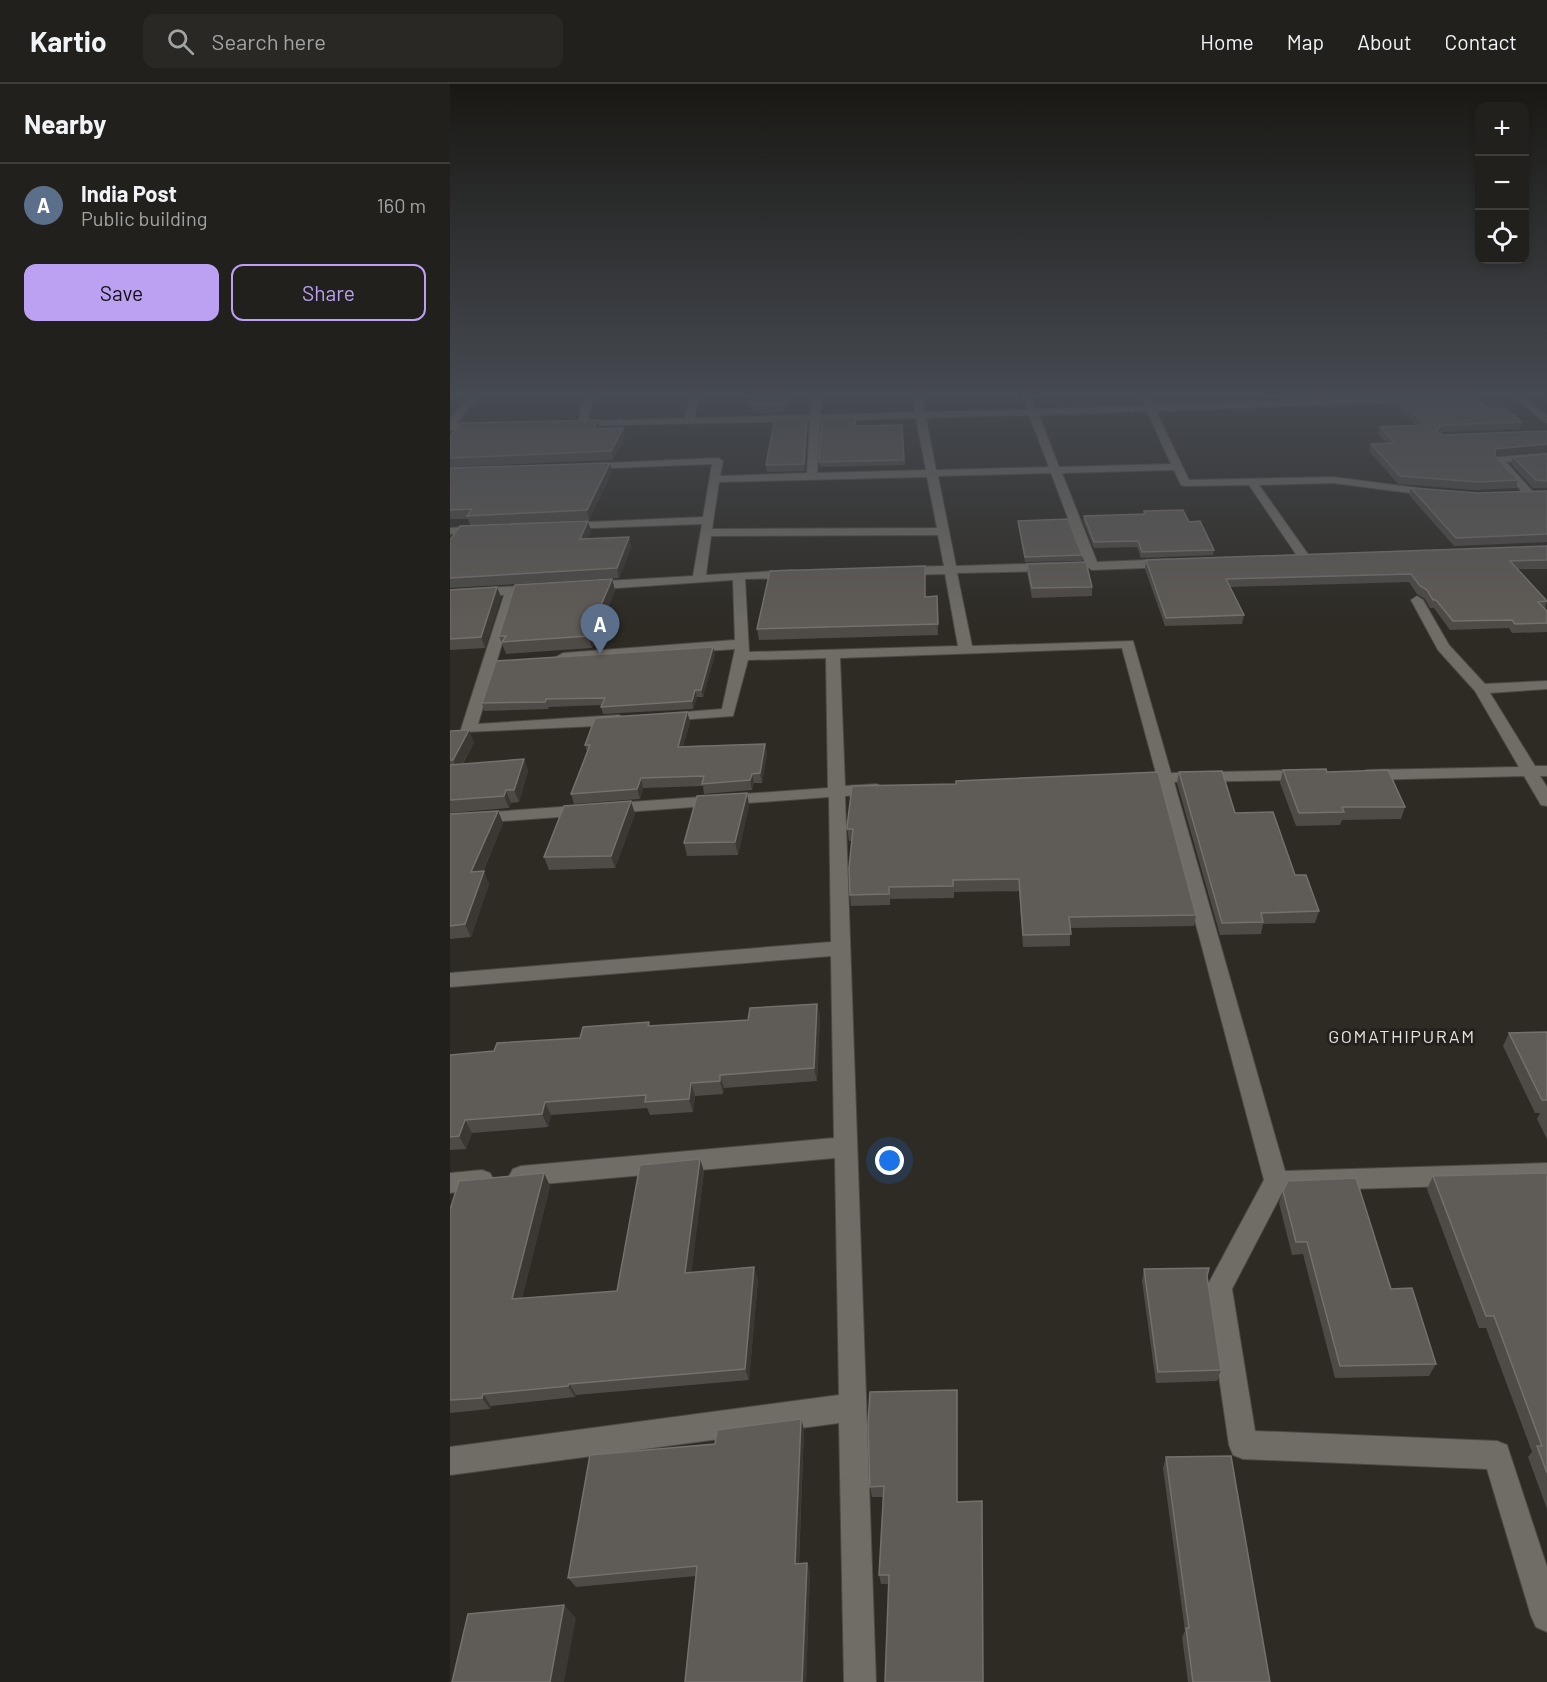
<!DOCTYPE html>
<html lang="en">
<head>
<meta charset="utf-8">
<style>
  body { margin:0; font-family:Barlow,sans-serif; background:#2a2825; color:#f1f3f6 }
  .controls { position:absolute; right:18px; top:18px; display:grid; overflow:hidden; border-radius:12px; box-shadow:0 3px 9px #0003 }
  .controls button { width:54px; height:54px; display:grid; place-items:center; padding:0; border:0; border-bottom:2px solid #3f3e3b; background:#22201c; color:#f1f3f6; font:30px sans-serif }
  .you { position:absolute; left:440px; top:1077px; width:21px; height:21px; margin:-15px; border:4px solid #fff; border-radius:50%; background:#1a73e8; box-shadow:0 0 0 9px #1a73e833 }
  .badge { display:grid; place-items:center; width:39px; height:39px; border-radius:50%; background:#bca0f2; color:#fff; font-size:20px; font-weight:700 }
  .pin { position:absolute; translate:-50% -50px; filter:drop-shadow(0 2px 3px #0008) }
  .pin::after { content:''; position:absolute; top:32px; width:21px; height:18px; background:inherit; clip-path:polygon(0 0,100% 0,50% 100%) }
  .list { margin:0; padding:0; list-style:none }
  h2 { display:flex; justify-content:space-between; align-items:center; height:78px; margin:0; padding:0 24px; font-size:26px }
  h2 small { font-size:20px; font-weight:400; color:#a2a3a3 }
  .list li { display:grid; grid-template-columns:39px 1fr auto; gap:18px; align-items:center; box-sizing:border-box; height:84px; padding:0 24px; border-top:2px solid #3f3e3b }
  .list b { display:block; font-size:22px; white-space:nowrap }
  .list p { margin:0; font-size:20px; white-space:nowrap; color:#a2a3a3 }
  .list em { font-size:20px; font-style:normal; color:#a2a3a3 }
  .actions { display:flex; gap:12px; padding:18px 24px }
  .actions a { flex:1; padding:14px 0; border:2px solid #bca0f2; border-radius:12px; text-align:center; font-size:21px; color:#bca0f2 }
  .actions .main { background:#bca0f2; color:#111 }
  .icon { flex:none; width:33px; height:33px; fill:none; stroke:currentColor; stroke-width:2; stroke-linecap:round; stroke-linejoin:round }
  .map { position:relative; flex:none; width:1097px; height:1598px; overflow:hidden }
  header { display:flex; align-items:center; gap:36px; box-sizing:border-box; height:84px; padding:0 30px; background:#22201c; border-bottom:2px solid #3f3e3b }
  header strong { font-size:28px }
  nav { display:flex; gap:33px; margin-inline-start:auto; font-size:21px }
  .search { width:420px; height:54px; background:#2a2825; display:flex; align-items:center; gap:15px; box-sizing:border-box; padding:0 21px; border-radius:12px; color:#a2a3a3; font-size:22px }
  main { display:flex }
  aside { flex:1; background:#22201c }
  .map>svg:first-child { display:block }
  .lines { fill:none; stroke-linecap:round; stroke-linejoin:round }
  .minor-casing { stroke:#4c4945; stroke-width:2 }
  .minor { fill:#706d67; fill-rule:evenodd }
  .wall { fill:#4e4a46 }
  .shaded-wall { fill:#3b3732 }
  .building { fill:#5f5b56; stroke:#74706c; stroke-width:1.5 }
  .labels { text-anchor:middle; stroke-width:6; stroke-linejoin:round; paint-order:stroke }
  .neighbourhood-label { font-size:18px; letter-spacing:1.5px; fill:#e5e3e0; stroke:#24211c }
</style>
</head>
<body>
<header>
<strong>Kartio</strong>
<div class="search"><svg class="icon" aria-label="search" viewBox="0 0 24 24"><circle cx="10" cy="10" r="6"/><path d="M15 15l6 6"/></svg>Search here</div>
<nav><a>Home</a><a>Map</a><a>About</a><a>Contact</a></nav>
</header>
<main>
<aside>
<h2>Nearby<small></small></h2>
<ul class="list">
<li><span class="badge" style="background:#5c6f8a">A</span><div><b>India Post</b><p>Public building</p></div><em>160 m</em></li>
</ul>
<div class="actions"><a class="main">Save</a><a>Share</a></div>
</aside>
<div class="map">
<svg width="1097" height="1598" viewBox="0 0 1097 1598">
  <rect width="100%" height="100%" fill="#2e2b25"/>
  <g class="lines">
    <defs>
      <path id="minor" d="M19,313H28L6,340L31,339L36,342L31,345L0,346V335Z
        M137,313H146L141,322L138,337L235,334L240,313H250L244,334L360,331L361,313H371L370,331L465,328L462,313H472L475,328L577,326L573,313H582L586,325L695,322L693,313H699L704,321L926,313H1009L1005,316L706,327L739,396L883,393L983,406L988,409L983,412L883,399L809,401L860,473L854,477L850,476L799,401L735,402L731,401L724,386L612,389L647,478L720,475L726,479L720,483L642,486L636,482L601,389L488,392L506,482L602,479L608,483L602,487L507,489L522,562L683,557L721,689L855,686L863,691L855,696L724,698L835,1087L1097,1079V1099L833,1107L782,1205L805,1347L1047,1357L1057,1361L1097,1483V1548L1086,1543L1081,1532L1037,1385L793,1375L783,1371L779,1361L756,1204L814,1096L708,698L685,699L677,694L685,689H706L672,564L390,574L395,702L427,700L435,705L427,710L395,712L426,1598H394L389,1339L0,1391V1363L389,1311L385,1074L71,1102L63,1099L59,1092L63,1085L71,1082L384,1054L381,872L0,903V889L381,858L379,713L0,741V731L378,704L376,574L298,576L283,632L215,637L210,636L208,633L210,630L272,625L285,565L113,577L106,573L113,569L285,556L283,496L138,506L132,502L138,498L243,492L252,440L116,445L110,442L116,439L253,433L262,380L138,385L134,384V380L268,374L273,377L270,392L357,389L360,337L122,342V338L129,337L131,322ZM697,327L721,380L609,383L589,331ZM579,331L599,383L486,386L476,334ZM466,334L476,386L367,389L370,337ZM477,393L487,444L262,445L269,398ZM488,451L494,482L452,483L446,487L452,491L495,490L508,562L299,568L295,495L344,494L350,490L344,486L256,491L261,452Z
        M1063,313H1073L1097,332V340Z
        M1097,369V375L1056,378L1085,410L1080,413L1076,412L1043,376L1048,373Z
        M31,442L37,445L35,447L0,450V444Z
        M87,501L93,505L91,508L67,510L28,640L169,631L177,636L169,641L14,648L11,645L54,511L0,514V506Z
        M967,512L973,516L999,561L1035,600L1097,597V605L1040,609L1085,682H1097V692H1090L1097,703V722L1091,721L1074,692L916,696L908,691L916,686L1069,683L1025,607L988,566L961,516Z
        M32,1086L40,1089L44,1096L40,1103L0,1109V1089Z"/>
    </defs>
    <use href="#minor" class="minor-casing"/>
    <use href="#minor" class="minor"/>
  </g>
  <path class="wall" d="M303,313H338L336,328L302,329L301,320Z
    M947,314L1038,324L1072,338L1070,345L991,348L990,349L1045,372L1068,396L1066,404L1026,406L948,400L919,367L921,360L937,359L928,350L930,343L967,342L945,320Z
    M357,333L358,339L355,387L317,388L316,381Z
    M452,341L455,381L370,383L369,378L406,342Z
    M150,344H173L175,352L163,376L0,383V352Z
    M1097,370V404H1083L1061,380L1063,373Z
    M0,384L162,388L139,436L20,441L18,435H0Z
    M961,404L1028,409L1097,407V458L1004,462L959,411Z
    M694,427L739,438L764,466L763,471L691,474L687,463L644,464L633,437L634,432L693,430Z
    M568,437L632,471V477L575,478L568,442Z
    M141,447L137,455L179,453L181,463L169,494L0,504V456Z
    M1097,462V485H1068L1097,517L1095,525L1097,527V548L1062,549L1059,544L1000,546L984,524H980L975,515L967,510L959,498L780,503L794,531L792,540L715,542L695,485L696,476Z
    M577,480L642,503V512L582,514L577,489Z
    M162,495L165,506L142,564L56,570L49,552Z
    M0,506L51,513L35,564L0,566Z
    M487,512L488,551L309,556L307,545Z
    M265,570L253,613H247L243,625L153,630L151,623L152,621L99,623L98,625L34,627L32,619Z
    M237,628L240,638L233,662L315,660L317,670L312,699H304L302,706L254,710L253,702L193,704L190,715L124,720L121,710L137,668L135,661Z
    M0,647L24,658L13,680L74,675L78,687L69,718L61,719L59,724L0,729Z
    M833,686L877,688L955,723L951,735L892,736L890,741L846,742L830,699Z
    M729,688L785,729L845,791L869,827L865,839L813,840L811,850L770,851L727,699Z
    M299,721L288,771L237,772L234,759Z
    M48,727L53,739L33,788L39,800L21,853L0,855V730Z
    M185,730L165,784L99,786L94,773Z
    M397,743L746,831L744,842L620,844V862L573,863L569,807L504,808V814L440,815V821L401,822L400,811L401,757H399Z
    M367,920L370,933L367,997L274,1004L273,1010L245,1012L243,1028L200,1031L197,1024L101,1031L98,1043L22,1049L16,1065L0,1066V971L44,967L130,954L199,938L200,942L298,936Z
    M1097,948V1055L1087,1035L1090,1029H1085L1053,962L1059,949Z
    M250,1075L254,1088L241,1188L308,1195L299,1296L126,1311L125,1313L41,1322L40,1325L0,1329V1126L100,1102L72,1214L167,1207Z
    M1097,1089V1425L1078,1373L1082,1368L1036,1244H1029L977,1105L983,1092Z
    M833,1107L941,1205L986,1280L979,1292L885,1294L853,1170L842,1171L829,1119Z
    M694,1185L757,1193L771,1286L767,1297L706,1299L692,1197Z
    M507,1306L508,1318L439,1500H431L429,1491L433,1413H422L420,1403Z
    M351,1335L354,1346L349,1480L357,1479L360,1488L356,1598H235L246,1492L126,1503L118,1494L265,1360Z
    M716,1373L820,1598H738L732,1553L735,1547L713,1384Z"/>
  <path class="shaded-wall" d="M336,313H338L336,328L335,320Z
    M357,333L358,339L355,387L354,380Z
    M148,336L150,345H143Z
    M993,341L991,348L984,354L986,347Z
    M173,344L175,352L163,376L161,367Z
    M1097,360V367L1042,372L1045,365Z
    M160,379L162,388L139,436L137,426Z
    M138,437L141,447L132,465L130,455Z
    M179,453L181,463L169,494L167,484Z
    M162,495L165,506L142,564L138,552Z
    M47,503L51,513L35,564L31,553Z
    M263,563L265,570L253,613L251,606Z
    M245,606L247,613L243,625L242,617Z
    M237,628L240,638L230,672L228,663Z
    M19,646L24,658L8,688L3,676Z
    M315,660L317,670L312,699L310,689Z
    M74,675L78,687L69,718L64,706Z
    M302,690L304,699L302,706L300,696Z
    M191,694L193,704L190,715L187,705Z
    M56,706L61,719L59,724L54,712Z
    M297,709L299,721L288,771L285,758Z
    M181,717L185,730L165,784L161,772Z
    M48,727L53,739L27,801L21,788Z
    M34,787L39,800L21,853L15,840Z
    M367,920L370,933L367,997L364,984Z
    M270,991L274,1004L273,1010L270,997Z
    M241,999L245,1012L243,1028L239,1015Z
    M95,1018L101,1031L98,1043L92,1030Z
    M15,1036L22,1049L16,1065L9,1052Z
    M250,1075L254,1088L240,1201L235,1189Z
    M94,1089L100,1102L69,1227L62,1215Z
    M304,1183L308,1195L299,1296L295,1285Z
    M119,1300L126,1311L125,1313L118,1302Z
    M507,1306L508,1318L507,1429Z
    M33,1310L41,1322L40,1325L32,1314Z
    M351,1335L354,1346L348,1490L345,1480Z
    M357,1479L360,1488L356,1598H352Z
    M114,1521L126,1534L114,1598H100Z"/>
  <path class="building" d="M303,313H336L335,320H301Z
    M1025,313L1038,324H1055L1072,338L993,341L986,347L993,351L1097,347V360L1045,365V372L1068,396L1028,398L950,392L921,360L945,359L930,343L976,341L947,314Z
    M357,333L354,380L316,381L325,334Z
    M372,333H406L405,342L452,341L454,376L369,378Z
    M148,336L143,345L173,344L161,367L0,374V352L11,339Z
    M1097,370V397L1086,396L1063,373Z
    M160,379L137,426L17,432L22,425L0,426V384Z
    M961,404L1028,409L1097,407V450L1006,454Z
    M733,426L739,438L750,437L764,466L692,468L688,457L644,458L634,432L695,430L694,427Z
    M618,435L632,471L575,473L568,437Z
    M138,437L130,455L179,453L167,484L0,494V456L10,442Z
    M1097,462V476L1060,477L1097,517L1088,518L1097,527V539L1065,540L1062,536L1003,537L986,516H983L977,506L970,502L961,490L776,495L794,531L716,534L696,476Z
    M636,478L642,503L582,504L577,480Z
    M475,482V513L487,512L488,540L307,545L320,487Z
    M162,495L138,552L52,558L56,552H49L65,501Z
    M47,503L31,553L0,555V506Z
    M263,563L251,606H245L242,617L151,623L155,614L96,615L95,618L32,619L46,577Z
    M237,628L228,663L315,660L310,689L302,690L300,696L252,700L254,692L191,694L187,705L121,710L140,661H135L145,634Z
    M19,646L3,676H0V647Z
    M74,675L64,706H56L54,712L0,716V681Z
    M876,685L877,688L938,686L955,723H892L894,728L849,729L833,686Z
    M772,687L785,729L823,728L845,791H856L869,827L811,829L813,838L772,839L729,688Z
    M708,688L746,831L619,833L621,850L573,851L569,795L503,796V802L439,803V810L400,811L399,784L403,745H397V743L402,702L506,700V697Z
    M297,709L285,758L234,759L247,712Z
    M181,717L161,772L94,773L114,722Z
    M48,727L21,788L34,787L15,840L0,842V730Z
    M367,920L364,984L270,991V997L241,999L239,1015L195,1018L196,1011L95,1018L92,1030L15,1036L9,1052L0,1053V971L44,967L47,959L130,954L133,943L199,938L198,942L298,936L300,924Z
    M1097,948V1016H1092L1059,949Z
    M250,1075L235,1189L304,1183L295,1285L119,1300L118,1302L33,1310L32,1314L0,1316V1126L9,1097L94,1089L62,1215L167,1207L190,1081Z
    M1097,1089V1389L1087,1362H1092L1044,1232H1036L983,1092Z
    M906,1094L941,1205L962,1204L986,1280L890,1282L857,1158H846L833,1107L838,1097Z
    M759,1184L757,1192L771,1286L708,1288L694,1185Z
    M507,1306V1418L532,1417L533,1598H435L439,1491H429L434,1402L420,1403L418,1341L420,1308Z
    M351,1335L345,1480L357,1479L352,1598H235L247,1482L118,1494L140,1371L265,1360L267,1346Z
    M781,1372L820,1598H743L736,1544H739L716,1373Z
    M114,1521L100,1598H2L18,1530Z"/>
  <linearGradient id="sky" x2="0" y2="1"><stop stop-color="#191814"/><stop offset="0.58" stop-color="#464a51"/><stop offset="1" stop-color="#464a51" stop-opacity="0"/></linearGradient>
  <rect width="1097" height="537" fill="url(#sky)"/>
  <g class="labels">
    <g class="neighbourhood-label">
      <text x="952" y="959">GOMATHIPURAM</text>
    </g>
  </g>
</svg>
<div class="controls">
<button>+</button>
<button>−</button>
<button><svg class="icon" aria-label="locate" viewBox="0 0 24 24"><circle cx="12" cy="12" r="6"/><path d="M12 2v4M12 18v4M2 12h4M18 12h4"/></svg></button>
</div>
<div class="you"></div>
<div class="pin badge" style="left:150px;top:570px;background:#5c6f8a">A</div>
</div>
</main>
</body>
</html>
